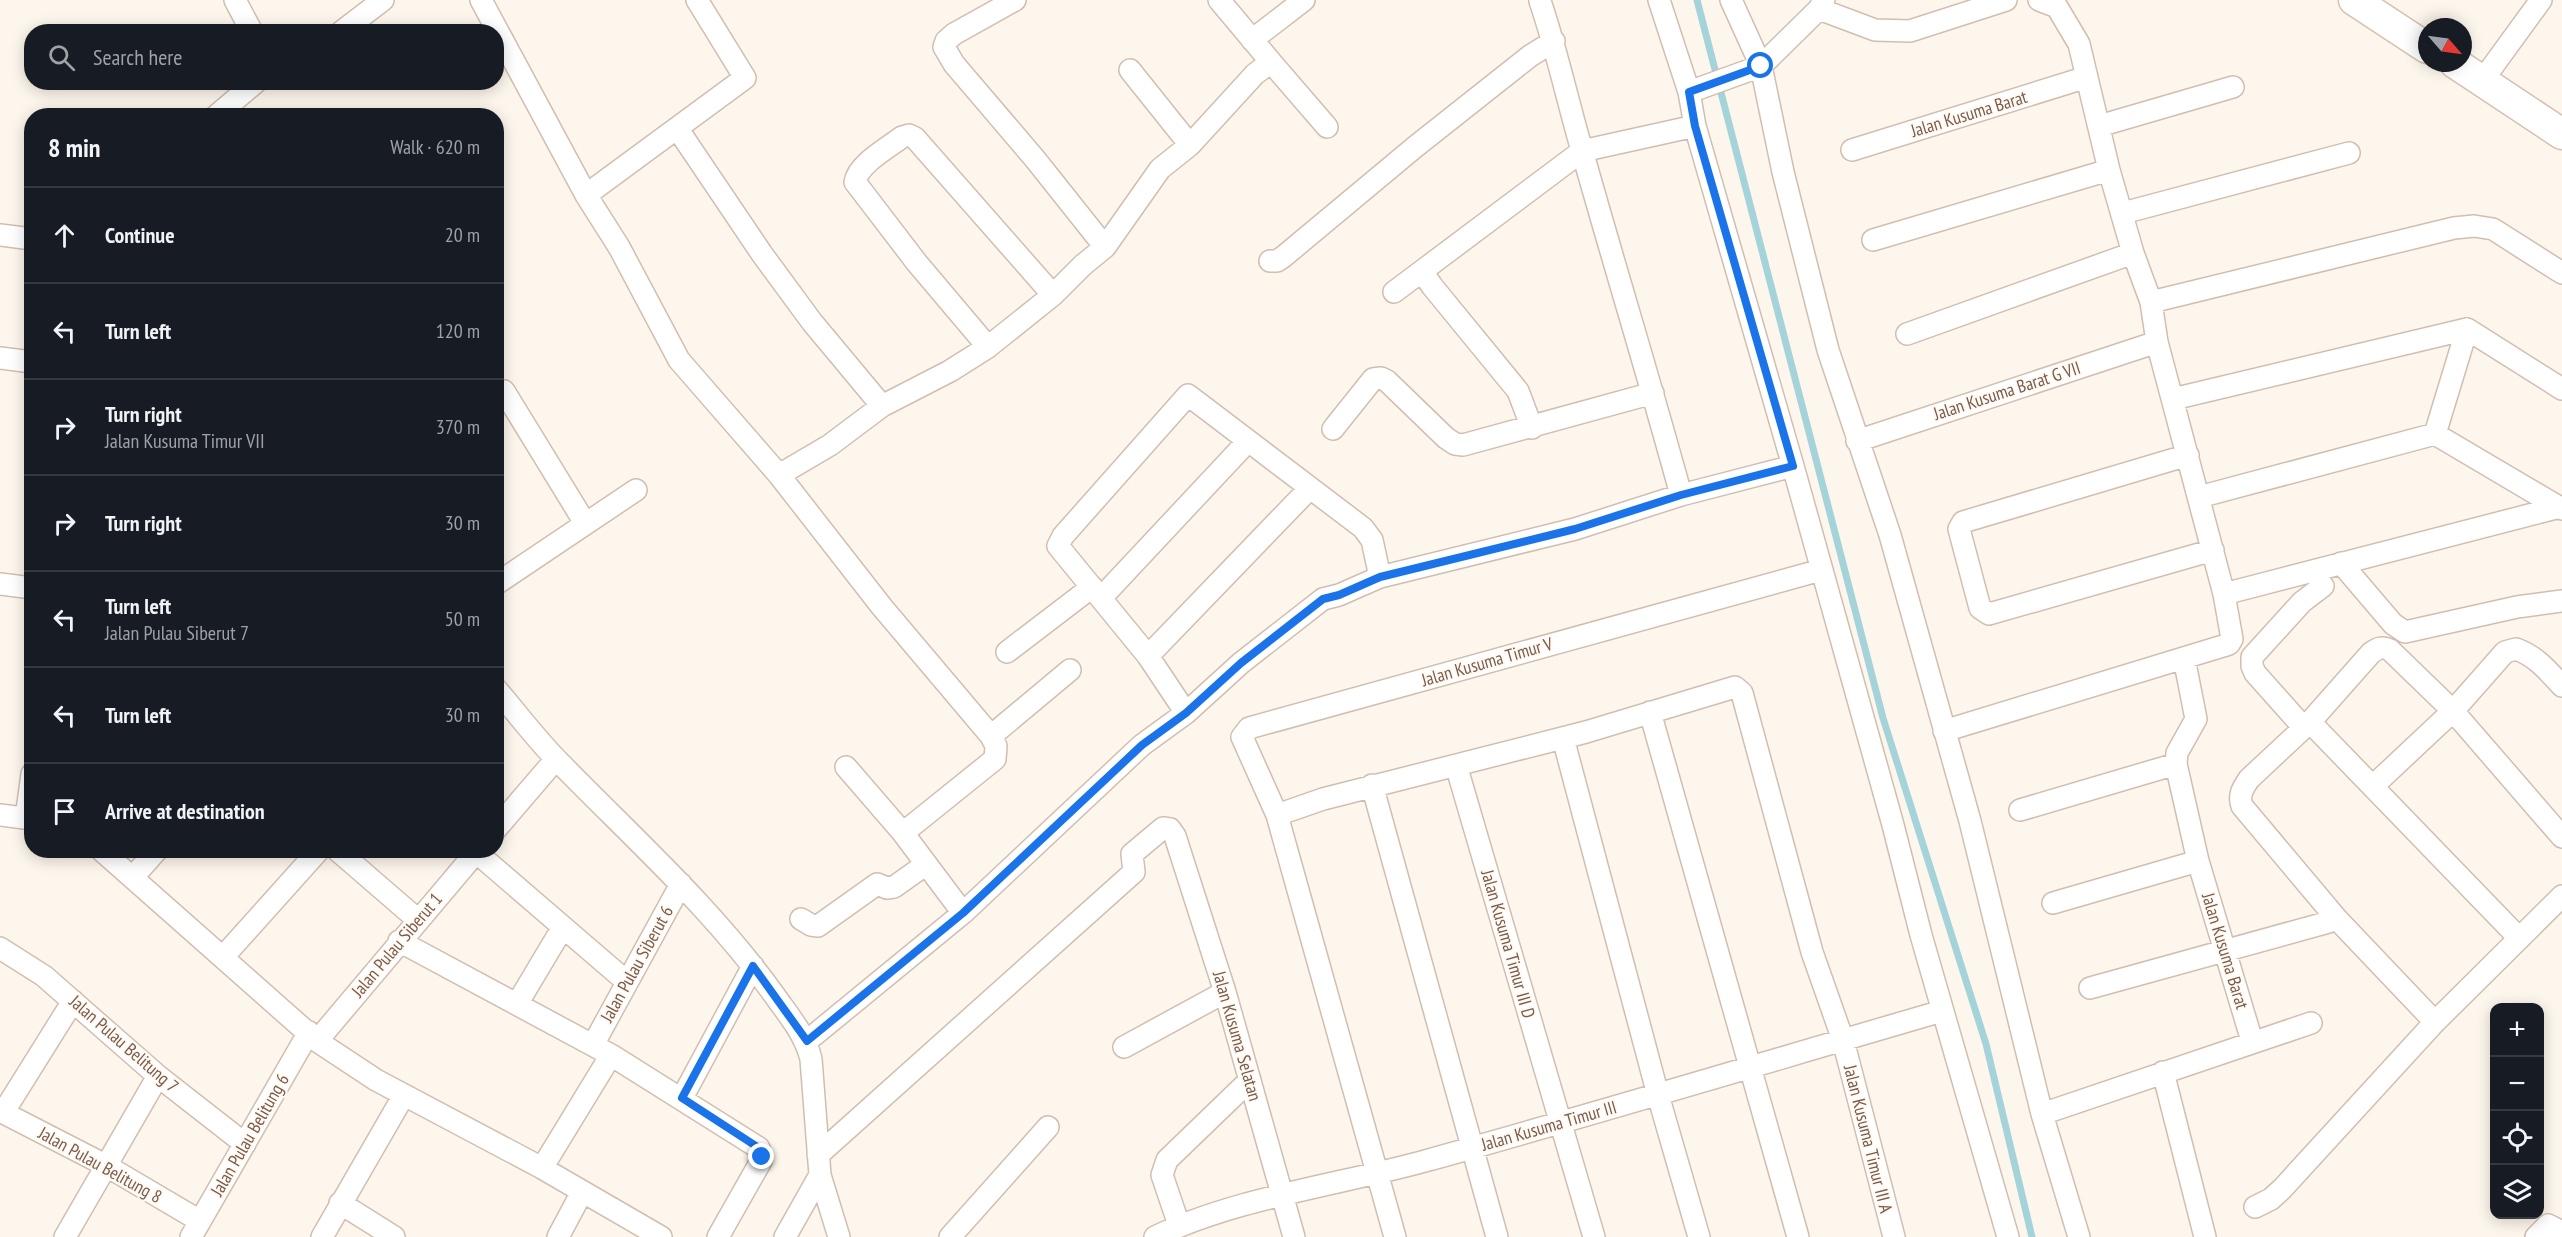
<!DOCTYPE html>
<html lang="en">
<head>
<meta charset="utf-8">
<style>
  body { margin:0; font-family:"PT Sans Narrow",sans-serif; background:#242831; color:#f1f3f6 }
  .controls { position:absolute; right:18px; bottom:18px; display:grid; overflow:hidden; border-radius:12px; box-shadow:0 3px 15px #0003 }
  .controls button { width:54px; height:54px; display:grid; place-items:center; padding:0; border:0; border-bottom:2px solid #363941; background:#171b24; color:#f1f3f6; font:30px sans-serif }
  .compass { position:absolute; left:2418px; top:18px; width:54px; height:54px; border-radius:50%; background:#171b24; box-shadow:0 3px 15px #0003; rotate:118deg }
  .stop { position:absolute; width:18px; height:18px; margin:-14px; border:4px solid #1a73e8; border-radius:50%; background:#fff }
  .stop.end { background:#1a73e8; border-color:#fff; box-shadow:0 2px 6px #0008 }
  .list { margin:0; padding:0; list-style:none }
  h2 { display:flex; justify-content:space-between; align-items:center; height:78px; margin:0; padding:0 24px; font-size:26px }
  h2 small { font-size:20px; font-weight:400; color:#9ea1a6 }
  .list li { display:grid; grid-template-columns:39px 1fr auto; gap:18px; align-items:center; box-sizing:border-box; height:96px; padding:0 24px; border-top:2px solid #363941 }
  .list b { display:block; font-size:22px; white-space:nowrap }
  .list p { margin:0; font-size:20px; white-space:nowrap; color:#9ea1a6 }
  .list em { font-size:20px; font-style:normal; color:#9ea1a6 }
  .icon { flex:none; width:33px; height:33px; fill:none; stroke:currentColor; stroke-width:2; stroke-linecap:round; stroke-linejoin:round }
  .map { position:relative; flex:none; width:2562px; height:1237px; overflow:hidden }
  .search { position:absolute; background:#171b24; box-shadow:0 3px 15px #0003; left:24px; top:24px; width:480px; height:66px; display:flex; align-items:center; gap:15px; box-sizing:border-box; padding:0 21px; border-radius:24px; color:#9ea1a6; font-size:22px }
  .panel { position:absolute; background:#171b24; box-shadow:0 3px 15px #0003; left:24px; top:108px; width:480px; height:750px; border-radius:24px }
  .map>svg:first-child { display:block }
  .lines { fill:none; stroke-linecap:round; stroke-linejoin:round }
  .stream { stroke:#a5d3da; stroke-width:7 }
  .street-casing { stroke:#d1beb0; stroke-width:24 }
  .secondary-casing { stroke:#d6c0b0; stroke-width:33 }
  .street { stroke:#fff; stroke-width:21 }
  .secondary { stroke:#fff; stroke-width:30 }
  .route { stroke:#1a73e8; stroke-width:8 }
  .labels { text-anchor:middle; stroke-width:4.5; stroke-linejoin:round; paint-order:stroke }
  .street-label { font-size:18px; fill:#7a5c4d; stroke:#fffaf3 }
</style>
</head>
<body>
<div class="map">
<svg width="2562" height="1237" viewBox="0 0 2562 1237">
  <rect width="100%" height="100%" fill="#fdf6ec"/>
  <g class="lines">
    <path class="stream" d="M1697,0L1883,718L1986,1044L2032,1237"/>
    <defs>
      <path id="street" d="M235,0L252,32
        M481,0L586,195L619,247L679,360L779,475L882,607L991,736L996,746L995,759L903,833
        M1015,0L954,34L946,41L944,47L954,64L1035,159L1105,247
        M1659,0L1689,92L1695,126L1793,466L1893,825L1921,935L2008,1237
        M1731,0L1761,66L1783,172L1828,350L1890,535L1970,821L2042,1114L2079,1237
        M1540,1C1557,51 1568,103 1583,154C1615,268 1650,381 1681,495
        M1819,9L1875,30L1910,31L2006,0
        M341,32L383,0
        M1252,40L1304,0
        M1271,62L1327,127
        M1130,70L1190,145
        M2482,81L2541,0
        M1689,92L1761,66L1819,9L1824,0
        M216,116L256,82
        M2099,126L2233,87
        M677,128L762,254L812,322L882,406
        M1852,150L2087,77
        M586,195L745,78L697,0
        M2123,213L2349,153
        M0,235L32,239
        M1873,240L2109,170
        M1270,261H1277L1283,257L1415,147L1530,56L1554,41
        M1394,292L1422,271
        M2151,302L2454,228L2474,226L2493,229L2562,273
        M2467,329L2562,389
        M1907,334L2133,253
        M988,347L917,263L855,182C858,164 888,148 902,137L909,135L915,138L1053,295
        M0,358L32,362
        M504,391L585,523
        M2173,399L2467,329
        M1532,428L1518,391L1432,286L1422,271L1582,151L1695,126
        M1333,429L1373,379L1381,378L1387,381L1446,438L1455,444L1463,445L1653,393
        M2435,434L2467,329
        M1857,441L2157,342
        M2188,455L1963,522L1959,529L1980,608L1989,614L2213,550
        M779,475L830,445L882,406L950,371L988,347L1053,295L1083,265L1105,247L1160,169L1190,145L1255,74L1271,62L1219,0
        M2199,497L2435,434L2562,509
        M2341,563L2393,624L2405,632L2517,607L2562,601
        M0,584L32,588
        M496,584L636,490
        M2224,594L2560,507
        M1101,598L1248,441
        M1007,652L1092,587
        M1148,656L1310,488
        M2184,658L2196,719L2177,753L2176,764L2198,861L2252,1041
        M496,689C517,713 536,739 559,762C633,838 713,909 775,996C789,1016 805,1034 811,1059L820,1175L839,1237
        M1650,712L1798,1237
        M1186,713L1148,656L1058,546L1063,536L1188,395L1363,528L1372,540L1380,577
        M2310,722L2519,938
        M2304,728L2255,673L2252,666V657L2302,602L2323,586
        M1944,731L2223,646L2229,644L2232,639L2224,594L2157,342L2151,302L2133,253L2109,170L2079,44L2057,7L2039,0
        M991,736L1070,670
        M1563,738L1658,1095L1699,1237
        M1456,765L1594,1237
        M846,767L903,833L963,913
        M1372,785L1497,1237
        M2373,786L2453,711L2505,652L2516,649C2536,656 2548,671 2562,686
        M2020,810L2176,764
        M0,815L32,819
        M1277,815L1323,799L1586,732L1735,687L1742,693L1812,952L1843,1040L1894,1237
        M26,818L32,774
        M496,829L556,759
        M101,850L317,1041L376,1080L542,1168L661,1237
        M337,850L418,920
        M476,852L627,982
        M133,877L157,850
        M2053,903L2198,861
        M801,919L811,925L818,926L877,884L887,888L894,887L925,865
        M399,941L611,1055L759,1148L762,1157L761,1161L718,1237
        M0,948L44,976L158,1076L245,1144
        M223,957L319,850
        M2090,988L2329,922
        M517,1004L563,927
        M2435,1022L2337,919L2242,806C2238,795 2243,788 2249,779L2310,722L2371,653C2378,648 2382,646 2390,650L2453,711L2562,837
        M317,1041L478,850
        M807,1041L963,913L1142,745L1186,713L1241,663L1323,599L1339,595L1380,577L1575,529L1681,495L1793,466
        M593,1045L681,884
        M1124,1047L1225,992
        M2163,1072L2205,1237
        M682,1098L753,966
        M0,1111L105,1165L200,1221
        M3,1113L73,1001
        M2042,1114L2311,1023
        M818,1155L1134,872L1132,854L1163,828L1170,829L1175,836L1225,992L1294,1237
        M542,1168L611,1055
        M340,1203L394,1237
        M2255,1207L2271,1199L2282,1189L2435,1022L2562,896
        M1179,1225L1162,1175L1167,1160L1250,1080
        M65,1237L158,1076
        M191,1237L309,1032
        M322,1237L404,1095
        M558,1237L582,1192
        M785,1237L820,1175
        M950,1237L1048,1127
        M1155,1237C1236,1198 1338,1185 1425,1161C1598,1113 1770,1061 1942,1011
        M1395,1237L1277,815L1242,737L1249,728L1821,570
        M2536,1237L2548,1225L2562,1232"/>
      <path id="secondary" d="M2354,0L2427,48
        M2455,63L2562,134"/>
    </defs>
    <use href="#street" class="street-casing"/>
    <use href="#secondary" class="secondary-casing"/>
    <use href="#street" class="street"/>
    <use href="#secondary" class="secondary"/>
  </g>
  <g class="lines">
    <path class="route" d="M762,1157L759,1148L682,1098L753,966L807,1041L963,913L1142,745L1186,713L1241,663L1323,599L1339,595L1380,577L1575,529L1681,495L1793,466L1695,126L1689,92L1761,66"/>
  </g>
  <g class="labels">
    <g class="street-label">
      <text transform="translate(1969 114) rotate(-17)" y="6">Jalan Kusuma Barat</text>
      <text transform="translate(2007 391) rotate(-18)" y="6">Jalan Kusuma Barat G VII</text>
      <text transform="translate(1487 662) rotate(-16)" y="6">Jalan Kusuma Timur V</text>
      <text transform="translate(1508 944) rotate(74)" y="6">Jalan Kusuma Timur III D</text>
      <text transform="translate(397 945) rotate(-50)" y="6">Jalan Pulau Siberut 1</text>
      <text transform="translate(2225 951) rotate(73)" y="6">Jalan Kusuma Barat</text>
      <text transform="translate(637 964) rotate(-61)" y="6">Jalan Pulau Siberut 6</text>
      <text transform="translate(1237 1036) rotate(74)" y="6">Jalan Kusuma Selatan</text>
      <text transform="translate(124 1044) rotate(41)" y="6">Jalan Pulau Belitung 7</text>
      <text transform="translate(1549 1126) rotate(-16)" y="6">Jalan Kusuma Timur III</text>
      <text transform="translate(250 1135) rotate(-60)" y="6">Jalan Pulau Belitung 6</text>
      <text transform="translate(1868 1139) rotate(76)" y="6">Jalan Kusuma Timur III A</text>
      <text transform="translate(100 1165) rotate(29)" y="6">Jalan Pulau Belitung 8</text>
    </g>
  </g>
</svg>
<div class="controls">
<button>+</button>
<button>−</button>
<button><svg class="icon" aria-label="locate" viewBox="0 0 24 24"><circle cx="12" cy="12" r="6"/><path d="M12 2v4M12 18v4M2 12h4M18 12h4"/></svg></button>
<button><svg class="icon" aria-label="layers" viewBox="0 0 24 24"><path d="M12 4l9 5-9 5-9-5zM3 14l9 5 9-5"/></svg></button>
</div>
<svg class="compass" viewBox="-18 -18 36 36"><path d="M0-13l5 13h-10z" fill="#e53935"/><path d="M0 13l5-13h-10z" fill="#9ea1a6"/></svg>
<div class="stop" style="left:1761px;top:66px"></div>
<div class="stop end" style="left:762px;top:1157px"></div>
<div class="search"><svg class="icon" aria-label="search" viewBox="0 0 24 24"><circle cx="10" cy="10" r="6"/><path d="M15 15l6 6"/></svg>Search here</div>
<section class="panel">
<h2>8 min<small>Walk · 620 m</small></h2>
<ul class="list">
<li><svg class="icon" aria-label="ahead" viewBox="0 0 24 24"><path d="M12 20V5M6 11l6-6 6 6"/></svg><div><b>Continue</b></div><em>20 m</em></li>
<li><svg class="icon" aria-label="left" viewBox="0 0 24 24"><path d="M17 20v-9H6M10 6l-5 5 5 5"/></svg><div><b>Turn left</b></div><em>120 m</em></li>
<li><svg class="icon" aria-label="right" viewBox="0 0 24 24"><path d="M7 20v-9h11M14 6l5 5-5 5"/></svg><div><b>Turn right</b><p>Jalan Kusuma Timur VII</p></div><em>370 m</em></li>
<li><svg class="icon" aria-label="right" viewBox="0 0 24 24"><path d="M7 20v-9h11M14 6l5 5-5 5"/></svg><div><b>Turn right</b></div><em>30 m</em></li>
<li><svg class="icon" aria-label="left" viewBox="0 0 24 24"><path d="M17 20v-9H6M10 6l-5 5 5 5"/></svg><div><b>Turn left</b><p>Jalan Pulau Siberut 7</p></div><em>50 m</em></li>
<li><svg class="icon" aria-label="left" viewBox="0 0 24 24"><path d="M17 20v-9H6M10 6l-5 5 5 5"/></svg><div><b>Turn left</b></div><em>30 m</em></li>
<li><svg class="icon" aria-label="arrive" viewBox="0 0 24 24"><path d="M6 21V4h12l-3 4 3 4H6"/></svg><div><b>Arrive at destination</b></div></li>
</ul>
</section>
</div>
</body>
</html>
